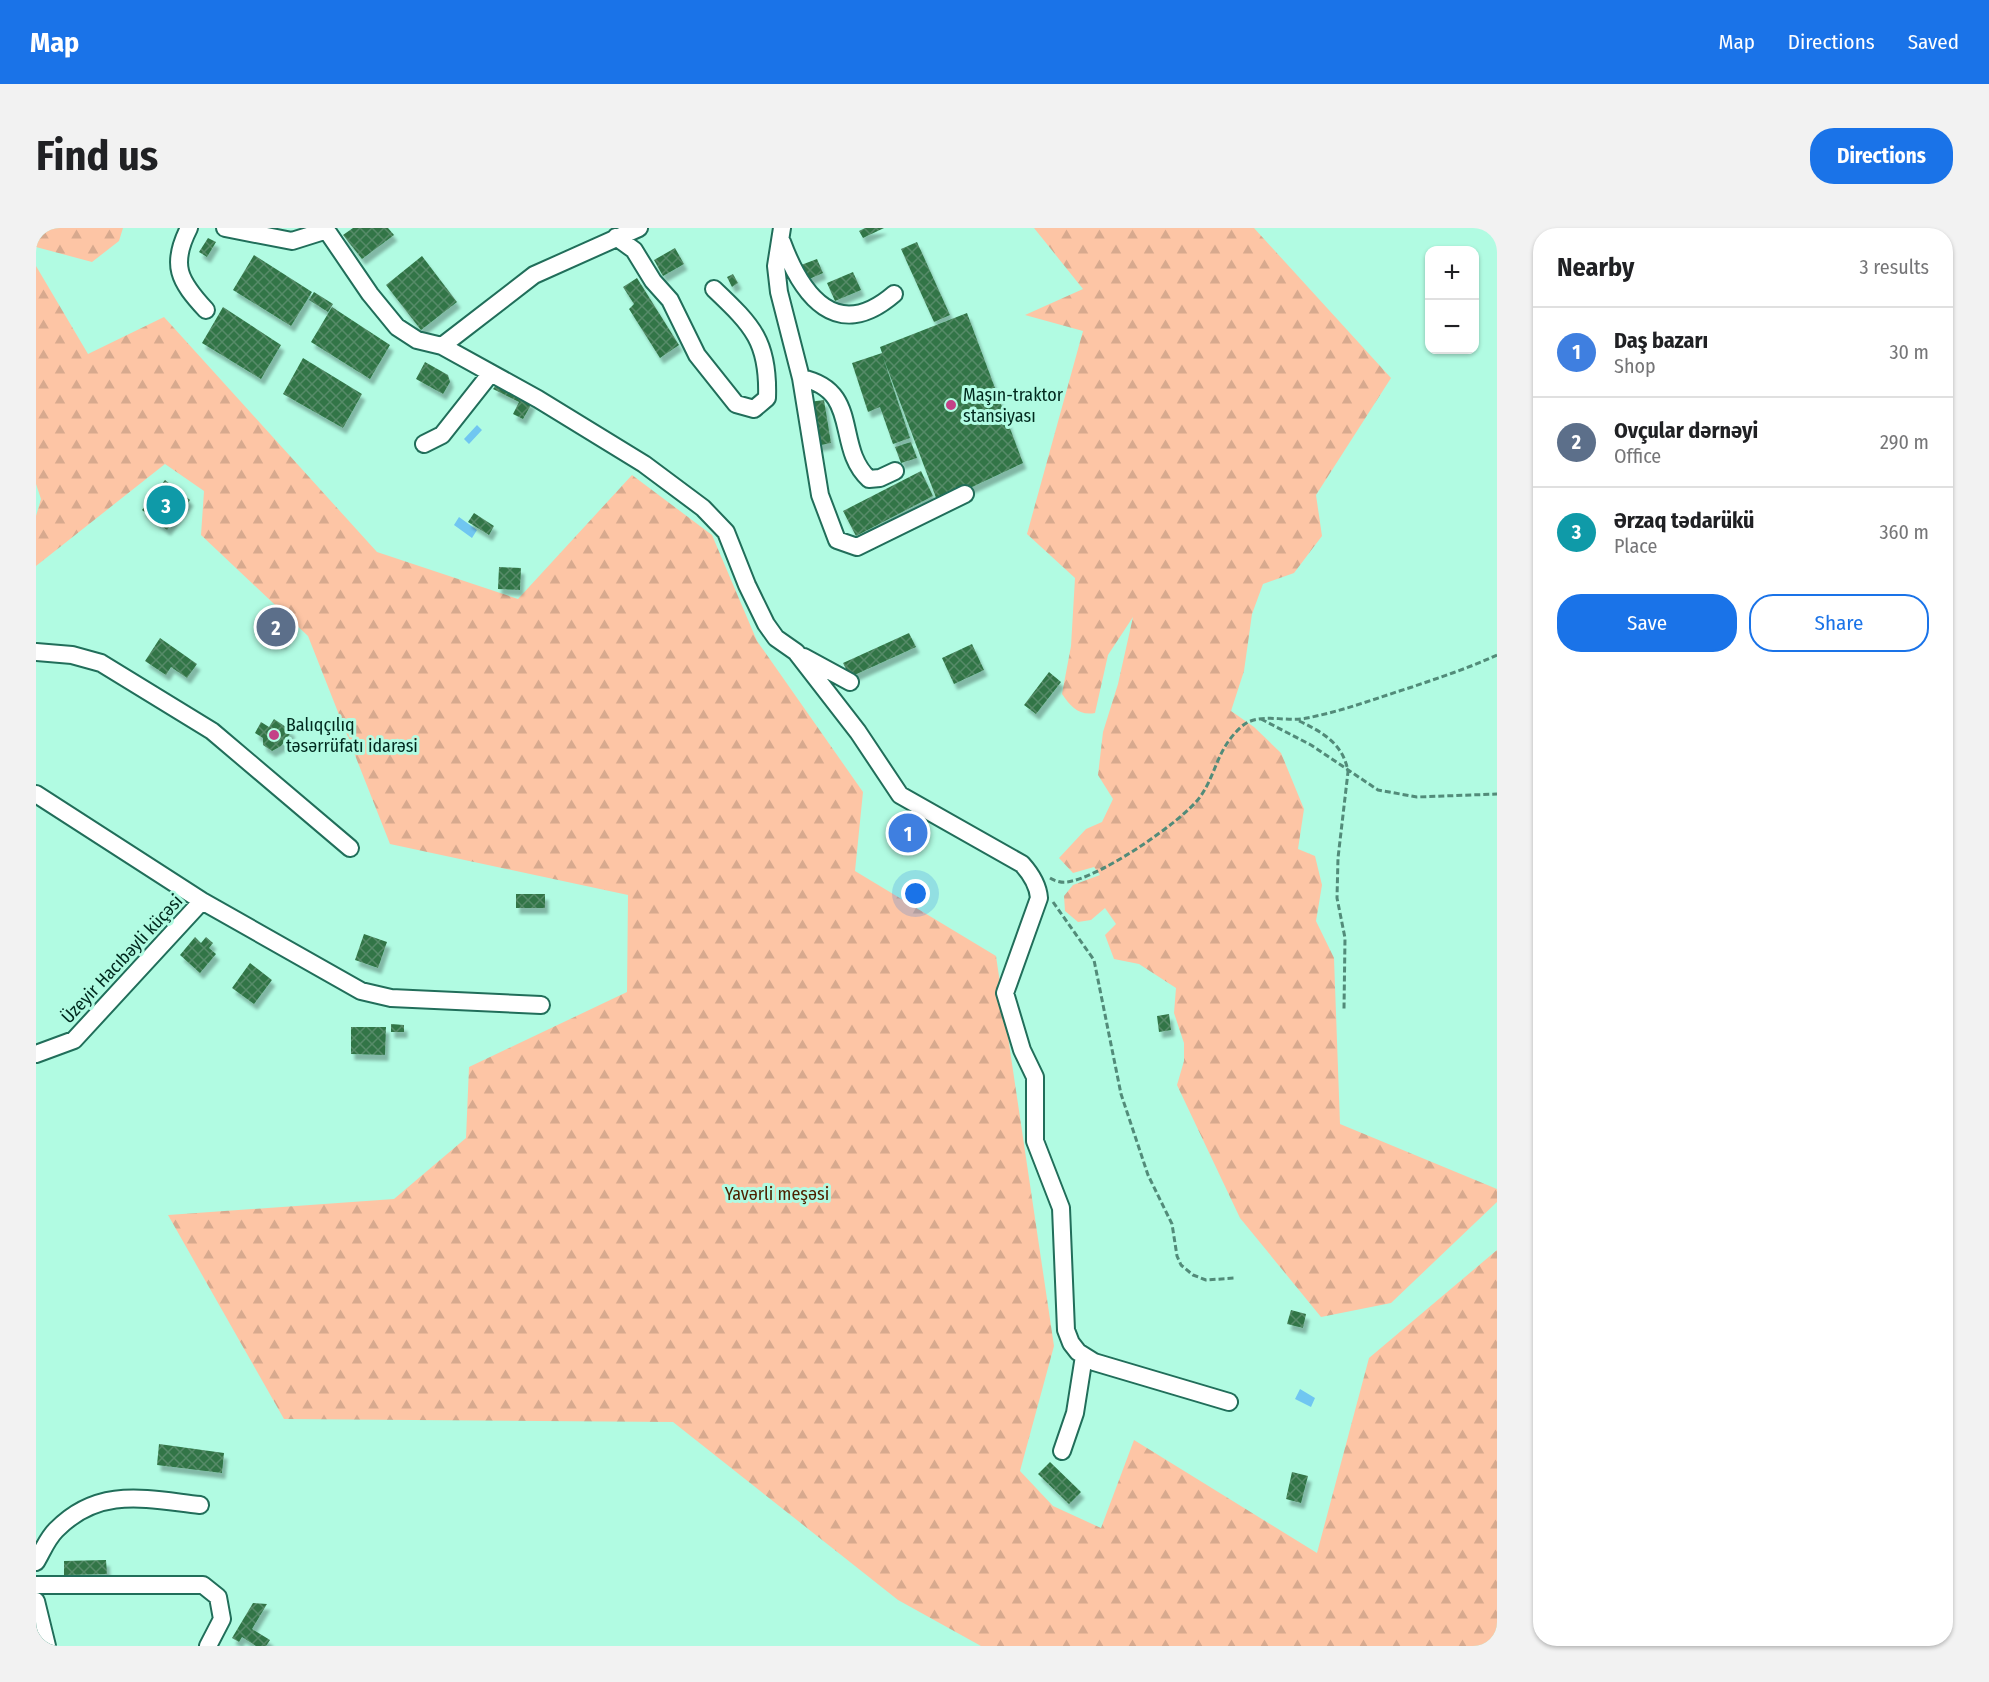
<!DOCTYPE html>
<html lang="en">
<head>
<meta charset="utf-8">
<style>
  body { margin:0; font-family:"Fira Sans Condensed",sans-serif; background:#f2f2f2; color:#202124 }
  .controls { position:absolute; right:18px; top:18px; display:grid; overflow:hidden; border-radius:12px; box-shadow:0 2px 4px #0004 }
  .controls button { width:54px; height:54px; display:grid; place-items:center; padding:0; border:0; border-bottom:2px solid #e0e0e0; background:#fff; color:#202124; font:30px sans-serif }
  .you { position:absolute; left:880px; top:666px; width:21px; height:21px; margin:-15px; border:4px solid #fff; border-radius:50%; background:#1a73e8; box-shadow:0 0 0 9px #1a73e833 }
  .badge { display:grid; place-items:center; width:39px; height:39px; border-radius:50%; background:#1a73e8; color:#fff; font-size:20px; font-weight:700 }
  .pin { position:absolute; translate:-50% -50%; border:3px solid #fff; box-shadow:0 2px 6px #0006 }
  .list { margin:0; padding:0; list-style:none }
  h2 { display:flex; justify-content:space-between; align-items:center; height:78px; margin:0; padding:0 24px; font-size:26px }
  h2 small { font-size:20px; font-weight:400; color:#757577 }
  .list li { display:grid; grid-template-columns:39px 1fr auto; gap:18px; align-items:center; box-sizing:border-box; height:90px; padding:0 24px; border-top:2px solid #e0e0e0 }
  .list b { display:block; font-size:22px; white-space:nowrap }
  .list p { margin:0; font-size:20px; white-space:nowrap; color:#757577 }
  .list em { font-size:20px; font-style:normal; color:#757577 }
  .actions { display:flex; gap:12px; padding:18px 24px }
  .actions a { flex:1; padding:14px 0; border:2px solid #1a73e8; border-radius:24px; text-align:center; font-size:21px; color:#1a73e8 }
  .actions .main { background:#1a73e8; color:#fff }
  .map { position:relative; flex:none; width:1461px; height:1418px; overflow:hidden; border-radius:24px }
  header { display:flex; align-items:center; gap:36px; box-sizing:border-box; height:84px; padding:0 30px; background:#1a73e8; color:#fff }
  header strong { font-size:28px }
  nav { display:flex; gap:33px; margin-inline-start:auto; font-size:21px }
  .intro { display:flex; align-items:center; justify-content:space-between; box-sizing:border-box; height:144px; padding:0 36px }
  h1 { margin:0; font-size:42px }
  .button { padding:15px 27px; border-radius:24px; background:#1a73e8; color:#fff; font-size:21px; font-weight:700 }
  main { display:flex; gap:36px; padding:0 36px }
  aside { flex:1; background:#fff; border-radius:24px; box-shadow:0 2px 4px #0004 }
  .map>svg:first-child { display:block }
  .forest { fill:url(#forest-firs) }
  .water { fill:#70c6f1 }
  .building { fill:url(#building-cross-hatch); filter:url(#shadow) }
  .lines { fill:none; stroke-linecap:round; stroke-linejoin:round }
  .minor-casing { stroke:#216e5a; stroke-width:20 }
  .path { stroke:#528b79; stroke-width:3; stroke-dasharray:6 3; stroke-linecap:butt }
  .minor { stroke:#fff; stroke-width:16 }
  .poi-dot { fill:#c44187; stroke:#b1fbe2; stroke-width:2 }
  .labels { text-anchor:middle; stroke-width:6; stroke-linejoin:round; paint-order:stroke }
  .poi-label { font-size:18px; fill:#00291e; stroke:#b1fbe2; text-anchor:start }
  .street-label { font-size:18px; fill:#00291e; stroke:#b1fbe2 }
  .park-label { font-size:18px; fill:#4d2100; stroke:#b1fbe2 }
</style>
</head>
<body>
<header>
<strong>Map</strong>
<nav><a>Map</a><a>Directions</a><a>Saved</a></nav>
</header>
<div class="intro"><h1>Find us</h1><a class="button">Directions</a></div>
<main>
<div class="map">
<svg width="1461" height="1418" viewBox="0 0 1461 1418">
  <defs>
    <pattern id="forest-firs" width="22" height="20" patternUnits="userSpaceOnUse" patternTransform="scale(1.5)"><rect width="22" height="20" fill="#fdc5a5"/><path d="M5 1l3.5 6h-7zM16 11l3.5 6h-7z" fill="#d7a98e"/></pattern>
    <pattern id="building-cross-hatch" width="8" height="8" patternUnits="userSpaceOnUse" patternTransform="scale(1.5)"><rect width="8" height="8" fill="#307546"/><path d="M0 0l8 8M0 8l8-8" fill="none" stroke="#578b69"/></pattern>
    <filter id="shadow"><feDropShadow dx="3.5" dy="6" stdDeviation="1.5" flood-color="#0004"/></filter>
  </defs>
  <rect width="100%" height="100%" fill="#b1fbe2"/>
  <path class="forest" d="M0,0H87L83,13L56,34L0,19Z
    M998,0H1218L1355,150L1280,267L1286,308L1258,345L1227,356L1216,386L1208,443L1195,483L1218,499L1245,525L1268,581L1262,621L1279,628L1286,657L1280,693L1298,730L1304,896L1461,961V974L1355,1075L1285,1089L1204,990L1141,857L1148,833V815L1138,785L1140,760L1103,736L1078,731L1069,707L1080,696L1069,680L1055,692L1042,694L1029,683L1028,668L1037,657L1064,647L1058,639L1037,645L1023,630L1050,601L1066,594L1077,571L1062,547L1067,504L1082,456L1097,389L1072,427L1059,485C1043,488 1034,478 1026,466L1035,418L1039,350L991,306L1047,103L989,87L1047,61Z
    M0,38L52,126L128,89L341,324L482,371L596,247L676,307L721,413L827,564L819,643L960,728L1018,1118L984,1243L1017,1278L1065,1300L1098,1212L1281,1325L1333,1130L1461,1022V1418H945L862,1372L637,1194L248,1191L132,987L358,971L430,910L433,839L591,764L592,667L354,616L272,408L165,307L168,263L129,236L0,338V288L5,271L0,256Z"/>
  <path class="water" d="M441,197L446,202L433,216L428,211Z
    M423,289L441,302L436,310L418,297Z
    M1264,1161L1279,1170L1275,1179L1259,1171Z"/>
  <path class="building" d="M317,0H352L358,7L326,31L307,7Z
    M829,0H848L827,10L823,3Z
    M172,10L180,14L171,29L163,24Z
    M881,14L914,87L898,94L865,21Z
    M639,20L648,36L627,48L618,32Z
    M218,27L276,64L255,98L197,62Z
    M386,28L421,74L385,102L350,57Z
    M781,31L787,45L771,52L765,37Z
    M817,44L825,62L799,73L791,55Z
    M697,46L702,55L696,59L691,49Z
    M601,50L643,117L624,130L593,81L598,76L587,59Z
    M278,64L297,76L292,84L273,72Z
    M187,79L245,117L225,151L166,115Z
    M296,79L354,117L334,151L275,114Z
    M931,85L987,235L902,275L847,129L874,210L857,216L844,179L832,184L816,135L846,125L844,119Z
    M267,130L326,166L307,200L247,166Z
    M389,134L412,147L414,154L407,166L380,151Z
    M461,156L496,175L487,191L477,186L483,174L457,161Z
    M788,172L795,215L780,218L773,174Z
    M875,214L881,230L865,235L859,219Z
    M885,243L897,268L820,308L807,283Z
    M129,252L154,272L131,302L106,282Z
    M438,285L458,298L453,307L432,294Z
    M463,339L485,340L484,362L462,361Z
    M235,381L257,397L246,415L223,401Z
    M873,405L880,419L814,449L807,435Z
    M124,410L161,436L151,450L135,439L130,447L109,433Z
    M936,416L948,442L918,456L906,430Z
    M1013,444L1025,454L1000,486L988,477Z
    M238,491L256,503L245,518L236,523L227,517V510L219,505L225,494L233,499Z
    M480,666H509V680H480Z
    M328,706L351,714L342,740L319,732Z
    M159,709L165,715L170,709L177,715L173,720L180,726L164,745L144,727Z
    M214,735L236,752L218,776L196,760Z
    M1133,786L1135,802L1123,804L1121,788Z
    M355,796L368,797V804H355Z
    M315,799H350L349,827L315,826Z
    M1255,1082L1270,1086L1267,1100L1251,1096Z
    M123,1216L188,1225L186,1245L121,1237Z
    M1014,1234L1045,1264L1033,1276L1002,1246Z
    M1256,1244L1272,1248L1265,1275L1250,1271Z
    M70,1332L71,1346L28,1347V1333Z
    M217,1375L231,1376L216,1401L234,1412L230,1418H220L206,1409L203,1414L196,1410Z"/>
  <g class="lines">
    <defs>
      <path id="minor" d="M153,0C134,37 143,53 170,82
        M189,0L256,13L291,2
        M289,0L334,66L361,99L381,112L406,118L502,171L608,236L667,280L690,304L711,357L730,396L740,410L760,424L822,504L864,567L986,636C995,646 1002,657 1003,670L969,765L986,822L999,849V913L1025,980L1030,1102L1035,1115L1042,1124L1058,1134L1193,1174
        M746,0L740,38L743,64L765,150L784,267L801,312L821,319L929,266
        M580,9L598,22L617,53L634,72L661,127L700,176L718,181L731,170C733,114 717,98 678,61
        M746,14C766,68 801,115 858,66
        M406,118L498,47L603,0
        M765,150C826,162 798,219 833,251L844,250L859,243
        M388,216L406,207L455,145
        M0,424L36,427L65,435L176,503L314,620
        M768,429L814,454
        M0,566L166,673L325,763L355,770L505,777
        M0,826L38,812L166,673
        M1026,1223L1039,1185L1048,1128
        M0,1334C6,1324 11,1311 20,1302C63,1258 110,1271 164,1277
        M0,1357H167L182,1369L186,1391L172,1418
        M0,1373L11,1418"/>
    </defs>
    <use href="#minor" class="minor-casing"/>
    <path class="path" d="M1225,491L1275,517L1342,562L1381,569L1461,566
      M1263,493C1287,504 1308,517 1312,544L1302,630L1301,670L1309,710L1308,781
      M1014,650C1019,653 1026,655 1031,654C1063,650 1146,594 1164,569C1181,545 1180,522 1205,499C1222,483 1251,495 1271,490C1307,483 1341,470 1376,459C1405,449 1433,440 1461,427
      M1017,674L1058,732L1085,866L1112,947L1136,996L1141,1028L1145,1037L1157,1047L1170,1052L1199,1050"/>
    <use href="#minor" class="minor"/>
  </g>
  <g class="poi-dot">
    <circle cx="915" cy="177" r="6"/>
    <circle cx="238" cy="507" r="6"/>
  </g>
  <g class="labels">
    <g class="poi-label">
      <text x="927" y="173">Maşın-traktor<tspan x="927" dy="21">stansiyası</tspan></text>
      <text x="250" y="503">Balıqçılıq<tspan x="250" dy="21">təsərrüfatı idarəsi</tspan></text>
    </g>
    <g class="street-label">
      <text transform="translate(86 731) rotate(-47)" y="6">Üzeyir Hacıbəyli küçəsi</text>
    </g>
    <g class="park-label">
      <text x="741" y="972">Yavərli meşəsi</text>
    </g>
  </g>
</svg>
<div class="controls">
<button>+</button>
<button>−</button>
</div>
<div class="you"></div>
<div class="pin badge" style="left:872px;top:605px;background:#3f7fe0">1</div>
<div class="pin badge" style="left:240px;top:399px;background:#5c6f8a">2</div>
<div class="pin badge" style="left:130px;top:277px;background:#0f9aa8">3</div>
</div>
<aside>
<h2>Nearby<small>3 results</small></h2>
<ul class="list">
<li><span class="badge" style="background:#3f7fe0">1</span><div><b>Daş bazarı</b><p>Shop</p></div><em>30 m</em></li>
<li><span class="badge" style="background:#5c6f8a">2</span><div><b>Ovçular dərnəyi</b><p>Office</p></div><em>290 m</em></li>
<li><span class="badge" style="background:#0f9aa8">3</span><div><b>Ərzaq tədarükü</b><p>Place</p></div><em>360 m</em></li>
</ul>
<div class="actions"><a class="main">Save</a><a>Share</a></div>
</aside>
</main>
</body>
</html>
